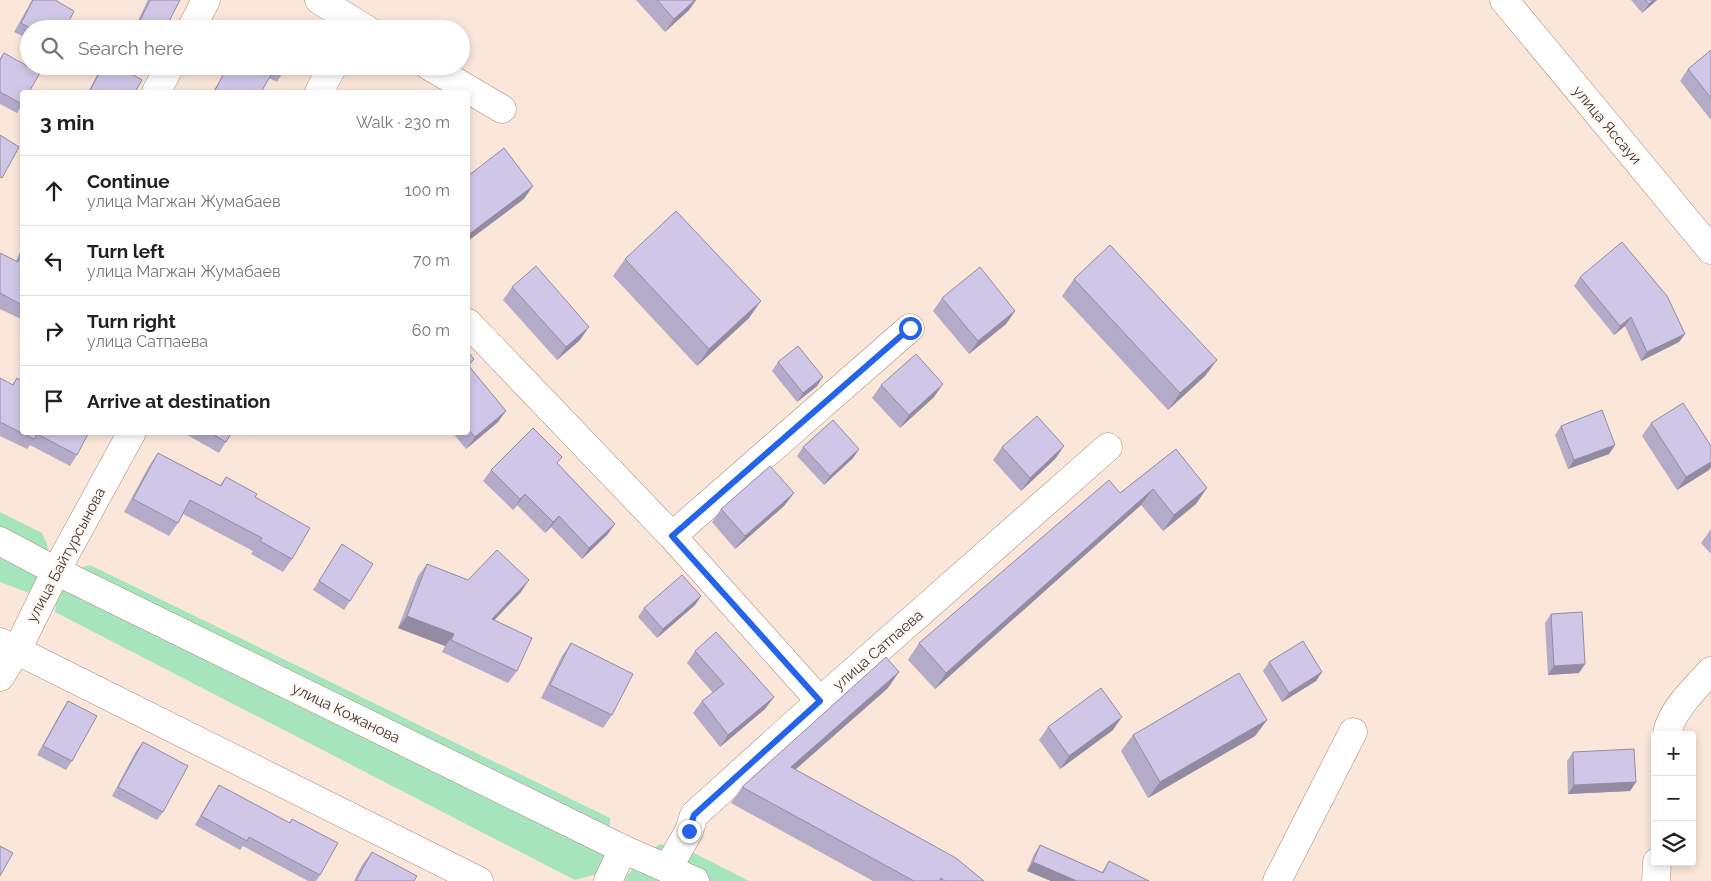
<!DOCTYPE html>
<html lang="en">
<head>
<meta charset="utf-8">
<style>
  body { margin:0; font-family:Raleway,sans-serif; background:#f6f6f6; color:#202124 }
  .controls { position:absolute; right:15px; bottom:15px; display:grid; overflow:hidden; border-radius:5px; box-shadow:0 2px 8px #0003 }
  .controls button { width:45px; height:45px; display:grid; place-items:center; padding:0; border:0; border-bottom:1px solid #e0e0e0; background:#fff; color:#202124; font:25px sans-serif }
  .stop { position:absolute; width:15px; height:15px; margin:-11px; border:4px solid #2563eb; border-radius:50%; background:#fff }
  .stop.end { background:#2563eb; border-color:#fff; box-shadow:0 1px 5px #0008 }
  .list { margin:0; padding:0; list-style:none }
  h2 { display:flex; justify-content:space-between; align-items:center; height:65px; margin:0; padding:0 20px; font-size:21px }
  h2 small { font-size:16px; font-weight:400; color:#757577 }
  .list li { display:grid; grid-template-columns:32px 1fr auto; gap:15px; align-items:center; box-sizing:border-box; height:70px; padding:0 20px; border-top:1px solid #e0e0e0 }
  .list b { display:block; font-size:19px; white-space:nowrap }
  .list p { margin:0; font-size:16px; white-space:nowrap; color:#757577 }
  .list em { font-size:16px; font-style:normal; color:#757577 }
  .icon { flex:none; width:28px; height:28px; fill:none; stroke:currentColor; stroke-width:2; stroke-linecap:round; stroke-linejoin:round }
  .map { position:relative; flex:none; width:1711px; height:881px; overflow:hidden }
  .search { position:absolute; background:#fff; box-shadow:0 2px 8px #0003; left:20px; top:20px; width:450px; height:55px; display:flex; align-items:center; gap:12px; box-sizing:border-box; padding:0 18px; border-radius:28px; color:#757577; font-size:19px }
  .panel { position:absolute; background:#fff; box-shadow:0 2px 8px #0003; left:20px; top:90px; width:450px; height:345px; border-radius:5px }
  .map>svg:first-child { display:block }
  .green { fill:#a5e4bc }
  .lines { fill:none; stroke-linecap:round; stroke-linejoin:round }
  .minor-casing { stroke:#a98b77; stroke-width:29 }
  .minor { stroke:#fff; stroke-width:28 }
  .wall { fill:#b3abc8 }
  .shaded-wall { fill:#928ba2 }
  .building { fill:#d0c7e8; stroke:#928ba2 }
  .route { stroke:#2563eb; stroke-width:6 }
  .labels { text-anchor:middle; stroke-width:4.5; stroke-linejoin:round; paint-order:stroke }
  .street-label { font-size:15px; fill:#44372f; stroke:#fef7f3 }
</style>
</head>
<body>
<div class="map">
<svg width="1711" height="881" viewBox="0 0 1711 881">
  <rect width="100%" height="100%" fill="#fbe7da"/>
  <path class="green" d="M0,512L42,533L47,544L49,555L34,590L29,593L0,582Z
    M90,565L610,818L609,845L597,874L575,880L565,875L55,612L58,587L72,570Z
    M660,844L688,850L749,881H625L626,877L645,854Z"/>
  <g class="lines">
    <defs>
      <path id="minor" d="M319,0L366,29
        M1504,0L1711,250
        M191,29L206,0
        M429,66L502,109
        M156,92L170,66
        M319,92L333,66
        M468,323L672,536
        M0,541L56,571L623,849L695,881
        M0,642L479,881
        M0,677L17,650L56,571L132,432
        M820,701L672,536L910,328
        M1667,735C1669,713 1696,687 1711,671
        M668,868L689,831L694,815L820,701L1108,447
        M608,881L623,849
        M1277,881L1353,732
        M1656,881L1657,862"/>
    </defs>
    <use href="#minor" class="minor-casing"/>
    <use href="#minor" class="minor"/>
  </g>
  <path class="wall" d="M32,0H55L65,29H29V39L14,32Z
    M148,0H180L165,29H134Z
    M636,0H696L689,10L665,32Z
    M1631,0H1657L1642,13Z
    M1711,50V120L1680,81L1688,69Z
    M4,53L22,105L17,113L0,104V58Z
    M102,66H117L135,92H88Z
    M228,66L238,68L239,66H287L277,82L269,78L261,92H213Z
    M22,247V317L21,319L0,309V253L16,261Z
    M625,259L749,318L697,366L613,276Z
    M1580,277L1685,334L1679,342L1641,361L1625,326L1614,335L1574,286Z
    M1074,279L1217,360L1205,376L1168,410L1062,296Z
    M512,287L580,340L557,360L503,300Z
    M942,298L1015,311L1006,324L969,354L933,311Z
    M468,352L474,359L469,366L498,422L466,449L452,432H468Z
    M778,362L817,386L797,402L772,371Z
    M0,378L12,385L17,378L89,432L77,455L70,466L30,445L27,449L0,436Z
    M881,385L934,397L900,428L872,398Z
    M1651,423L1711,446V467L1709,470L1677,490L1642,436Z
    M1561,426L1615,445L1609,454L1568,469L1555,435Z
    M182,432H232L219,453Z
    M1064,446L1055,459L1021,491L993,460L1002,447Z
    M803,447L859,449L853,458L824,485L797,456Z
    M1176,449L1196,504L1163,531L1141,505L935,689L908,660L919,643L1120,493Z
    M158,453L220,485L226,477L255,497L292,559L283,572L251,554L253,551L183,514L178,523L169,536L124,512L149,466Z
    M558,464L615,524L607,535L582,559L551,527L545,533L517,505L513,510L483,481L491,470Z
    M794,493L784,506L735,549L712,522L721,509Z
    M1711,529V554L1701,543Z
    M342,544L350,601L344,610L313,590Z
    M427,564L468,580L521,592L494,620L517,671L508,683L442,652L445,646L398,628L418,576Z
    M701,596L695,605L657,638L638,617L644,608Z
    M1551,614L1579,673L1548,675L1545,623Z
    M571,643L612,715L603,728L541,698L562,656Z
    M695,651L765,709L720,747L693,713L702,701L713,693L687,663Z
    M1269,662L1322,672L1316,681L1282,702L1263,671Z
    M888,688L795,770L984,881H873L731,803L742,787Z
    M68,701L72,761L66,770L37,755L62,710Z
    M1267,720L1255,736L1148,798L1121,751L1133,735Z
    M1048,727L1113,730L1060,769L1039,740Z
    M143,742L163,812L157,820L112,796L136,751Z
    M1573,752L1636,782L1630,791L1568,794L1567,761Z
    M219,785L289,823L292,819L320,875L316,881H308L243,846L240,850L195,825L213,794Z
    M1040,845L1102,872L1109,861L1149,881H1051L1027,871L1034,854Z
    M372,852L414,881H354L362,865Z"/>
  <path class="shaded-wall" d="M695,0H696L689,10L665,32L674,19Z
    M1653,0H1657L1642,13L1649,4Z
    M533,186L524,199L468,241V235Z
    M761,301L749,318L697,366L709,349Z
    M1015,311L1006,324L969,354L978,341Z
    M1631,317L1625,326L1614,335L1620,326Z
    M589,327L580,340L557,360L566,347Z
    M1685,334L1679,342L1641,361L1647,352Z
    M1217,360L1205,376L1168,410L1180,393Z
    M823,377L817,386L797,402L803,393Z
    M943,384L934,397L900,428L909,415Z
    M506,411L498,422L466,449L475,437Z
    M1615,445L1609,454L1568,469L1574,460Z
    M1064,446L1055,459L1021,491L1030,478Z
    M859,449L853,458L824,485L830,476Z
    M1711,462V467L1709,470L1677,490L1686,477Z
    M1207,488L1196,504L1163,531L1174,515Z
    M1153,489L1141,505L935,689L946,673Z
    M794,493L784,506L735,549L745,536Z
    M525,494L517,505L513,510L520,499Z
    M559,516L551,527L545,533L553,522Z
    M615,524L607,535L582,559L589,548Z
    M529,580L521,592L484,631L492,619Z
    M701,596L695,605L657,638L663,629Z
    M407,616L454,634L445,646L398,628Z
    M1585,664L1579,673L1548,675L1554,666Z
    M899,672L888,688L780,783L791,767Z
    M1322,672L1316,681L1282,702L1289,693Z
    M774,697L765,709L720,747L728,735Z
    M1122,717L1113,730L1060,769L1069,756Z
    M1267,720L1255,736L1148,798L1160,782Z
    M1636,782L1630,791L1568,794L1574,785Z
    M1033,862L1077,881H1051L1027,871Z"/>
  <path class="building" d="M33,0H55L74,11L65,29H32L21,23Z
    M150,0H180L165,29H136Z
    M657,0H695L674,19Z
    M1645,0H1653L1649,4Z
    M263,23L273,29H260Z
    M1711,50V98L1688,69Z
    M4,53L40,73L29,92H22V104L0,92V60Z
    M103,66H117L142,80L135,92H89Z
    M228,66H234L239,69L240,66H287L283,75L274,70L261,92H214Z
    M0,135L19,147L2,178L0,177Z
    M504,148L533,186L468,235V176Z
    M676,211L761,301L709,349L625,259Z
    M1622,242L1667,296L1685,334L1647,352L1631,317L1620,326L1580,277Z
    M1110,245L1217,360L1180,393L1074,279Z
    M22,252V305L0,293V253L18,262Z
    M536,266L589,327L566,347L512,287Z
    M980,267L1015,311L978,341L942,298Z
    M798,346L823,377L803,393L778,362Z
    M468,352L474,359L468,365Z
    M916,354L943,384L909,415L881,385Z
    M468,365L506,411L475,437L468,429Z
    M0,378L13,385L17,378L22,381V432H89L77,455L37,434L34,439L0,422Z
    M1683,403L1711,446V462L1686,477L1651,423Z
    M1602,410L1615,445L1574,460L1561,426Z
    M1037,416L1064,446L1030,478L1002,447Z
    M833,420L859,449L830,476L803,447Z
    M533,428L562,457L557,463L615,524L589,548L559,516L553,522L525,494L520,499L491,470Z
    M209,432H232L226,442Z
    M1176,449L1207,488L1174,515L1153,489L946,673L919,643L1109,480L1120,493Z
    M158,453L221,486L226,477L257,494L255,497L310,528L292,559L260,541L262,538L190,500L178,523L133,499Z
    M770,466L794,493L745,536L721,509Z
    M342,544L373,564L350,601L319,581Z
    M497,550L529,580L492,619L532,638L517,671L451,640L454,634L407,616L427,564L468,580Z
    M682,575L701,596L663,629L644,608Z
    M1582,612L1585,664L1554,666L1551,614Z
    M716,632L774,697L728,735L702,701L724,684L695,651Z
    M1303,641L1322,672L1289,693L1269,662Z
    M571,643L633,674L612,715L550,685Z
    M886,657L899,672L791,767L956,858L984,881H945L941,878L939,881H914L742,787Z
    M1239,673L1267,720L1160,782L1133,735Z
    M1101,688L1122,717L1069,756L1048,727Z
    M68,701L97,716L72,761L43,746Z
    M143,742L188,766L163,812L118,787Z
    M1634,749L1636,782L1574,785L1573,752Z
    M219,785L290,823L292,819L338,843L320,875L249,837L247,841L201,816Z
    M1040,845L1103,873L1109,861L1149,881H1077L1033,862Z
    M0,846L13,853L0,876Z
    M372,852L417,876L414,881H356Z"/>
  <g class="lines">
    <path class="route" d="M689,831L694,815L820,701L672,536L910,328"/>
  </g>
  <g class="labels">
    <g class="street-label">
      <text transform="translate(1607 125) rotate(50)" y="5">улица Яссауи</text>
      <text transform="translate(66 555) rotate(-62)" y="5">улица Байтурсынова</text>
      <text transform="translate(878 650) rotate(-41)" y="5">улица Сатпаева</text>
      <text transform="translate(346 713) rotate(26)" y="5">улица Кожанова</text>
    </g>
  </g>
</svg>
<div class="controls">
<button>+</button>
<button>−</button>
<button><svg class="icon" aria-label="layers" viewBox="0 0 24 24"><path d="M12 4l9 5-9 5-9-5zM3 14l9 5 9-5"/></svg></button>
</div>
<div class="stop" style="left:910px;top:328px"></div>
<div class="stop end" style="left:689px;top:831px"></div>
<div class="search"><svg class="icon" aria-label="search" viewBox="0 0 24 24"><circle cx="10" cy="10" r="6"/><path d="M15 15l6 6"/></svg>Search here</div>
<section class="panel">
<h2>3 min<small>Walk · 230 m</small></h2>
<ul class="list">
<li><svg class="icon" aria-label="ahead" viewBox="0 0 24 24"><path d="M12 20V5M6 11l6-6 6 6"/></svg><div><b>Continue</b><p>улица Магжан Жумабаев</p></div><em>100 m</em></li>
<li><svg class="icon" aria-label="left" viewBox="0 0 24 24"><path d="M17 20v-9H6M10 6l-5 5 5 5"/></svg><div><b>Turn left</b><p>улица Магжан Жумабаев</p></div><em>70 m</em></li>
<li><svg class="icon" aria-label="right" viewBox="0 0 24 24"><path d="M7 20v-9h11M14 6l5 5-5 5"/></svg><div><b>Turn right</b><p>улица Сатпаева</p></div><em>60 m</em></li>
<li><svg class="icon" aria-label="arrive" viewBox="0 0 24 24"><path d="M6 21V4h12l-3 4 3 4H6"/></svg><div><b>Arrive at destination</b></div></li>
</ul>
</section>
</div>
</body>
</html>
